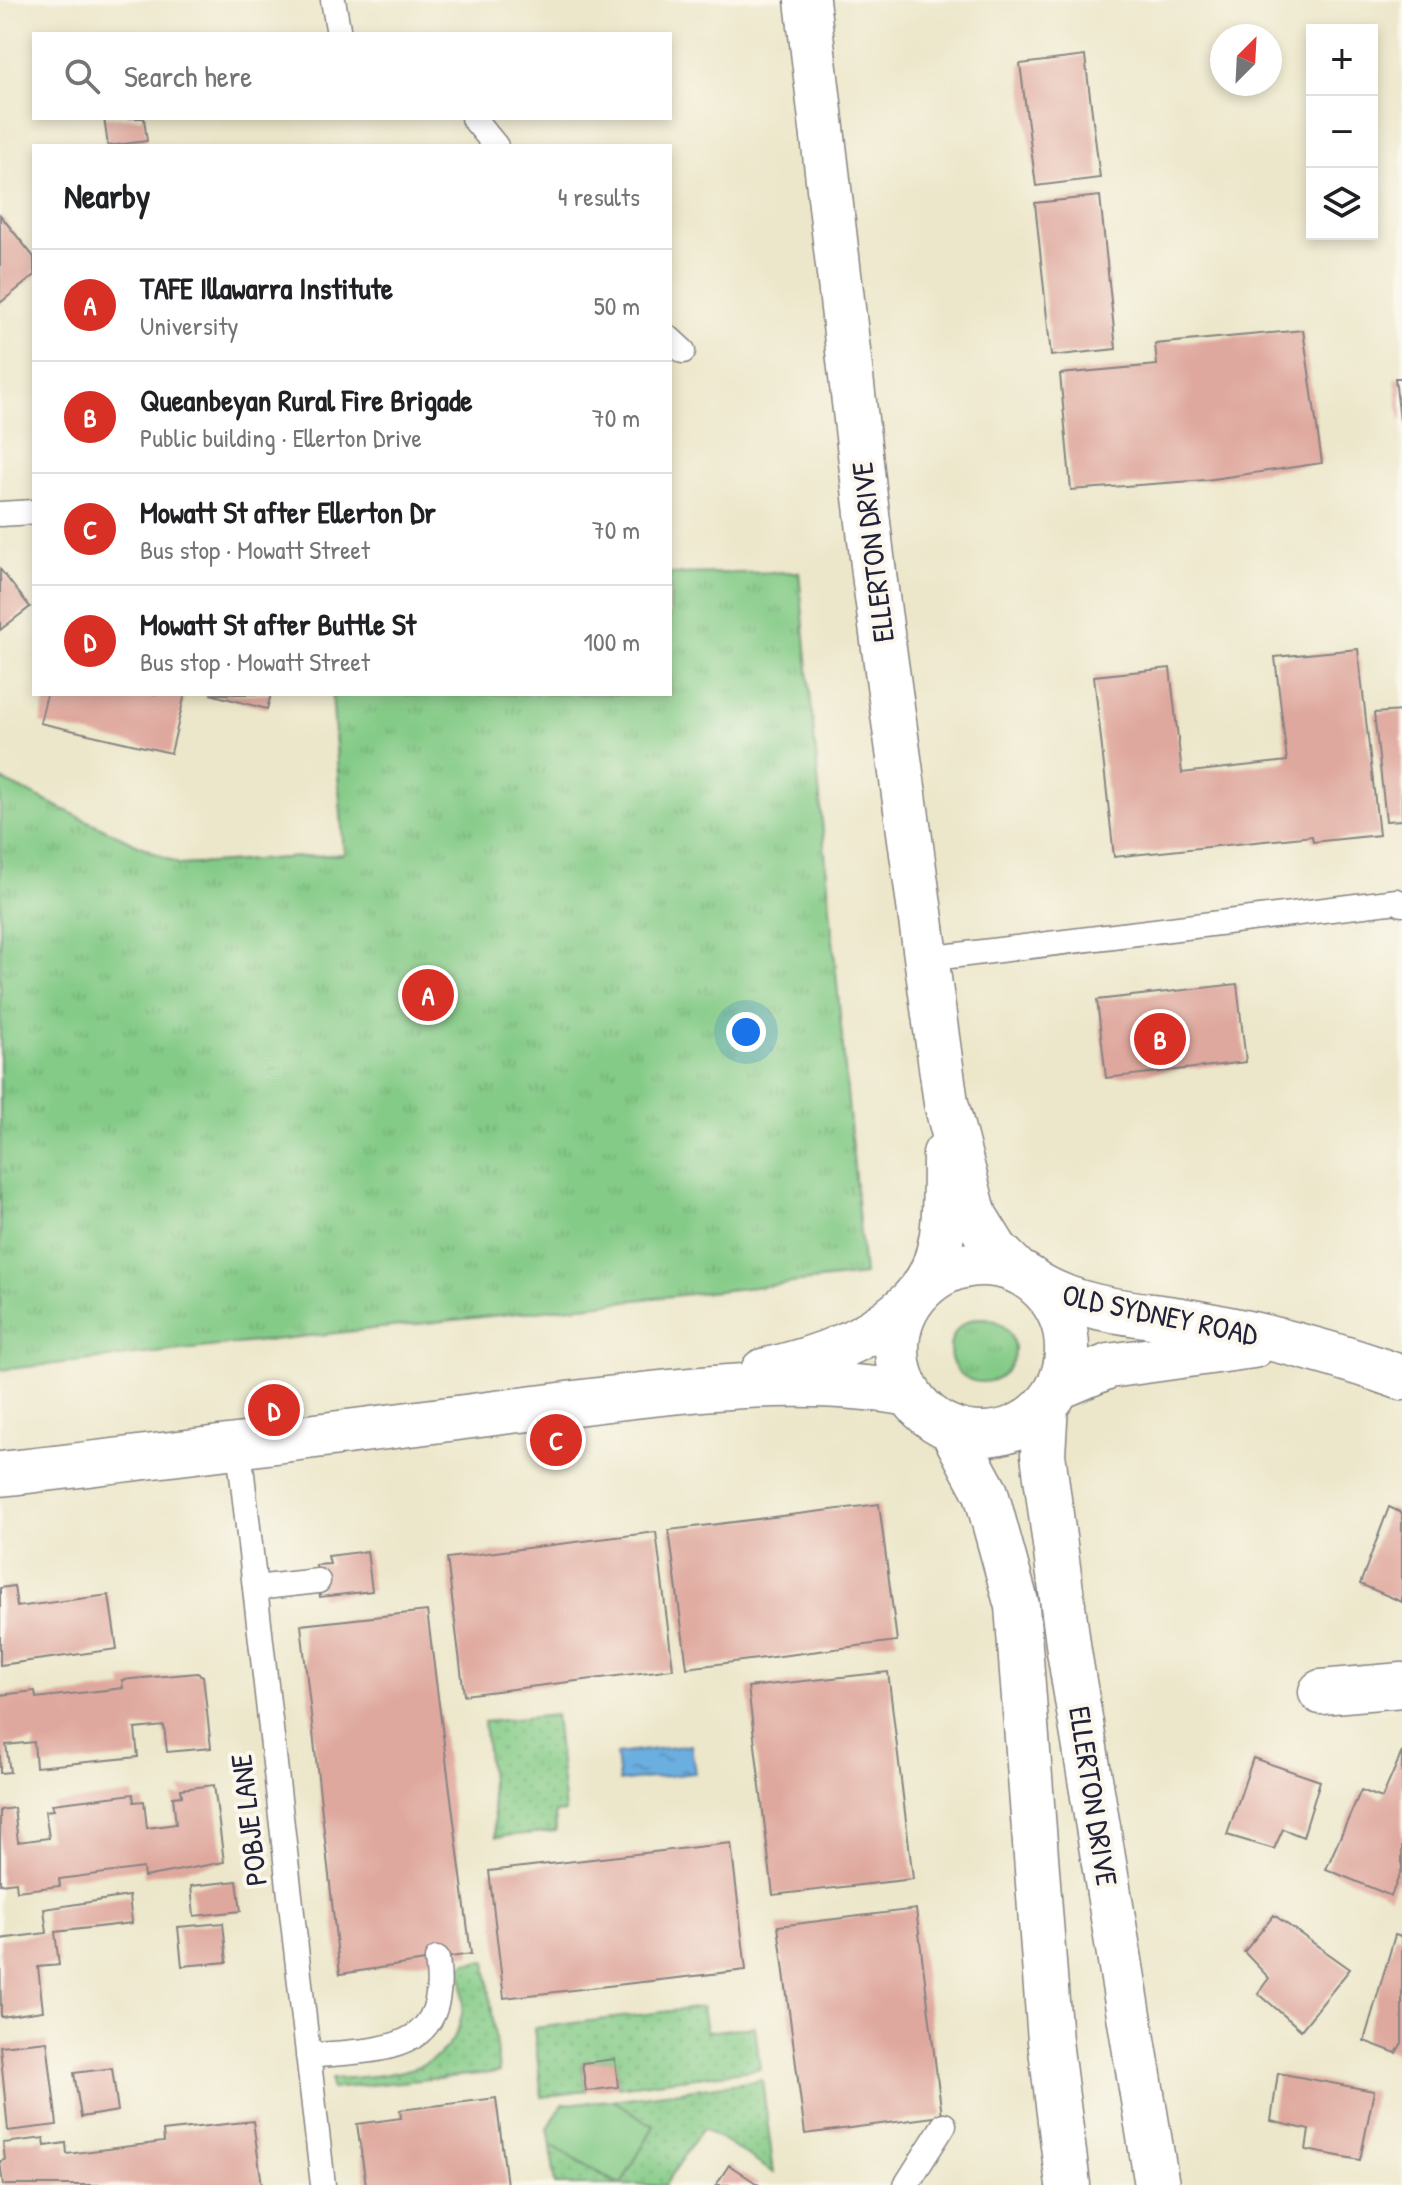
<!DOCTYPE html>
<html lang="en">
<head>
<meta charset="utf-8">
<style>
  body { margin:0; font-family:"Patrick Hand",sans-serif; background:#f2f2f2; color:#202124 }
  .controls { position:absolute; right:24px; top:24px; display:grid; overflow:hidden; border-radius:0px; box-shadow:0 4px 12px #0003 }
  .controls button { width:72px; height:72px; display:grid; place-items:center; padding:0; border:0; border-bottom:2px solid #e0e0e0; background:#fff; color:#202124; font:40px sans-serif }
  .compass { position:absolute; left:1210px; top:24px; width:72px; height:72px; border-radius:50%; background:#fff; box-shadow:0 4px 12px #0003; rotate:24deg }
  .you { position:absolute; left:746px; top:1032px; width:28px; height:28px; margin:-20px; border:6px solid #fff; border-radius:50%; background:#1a73e8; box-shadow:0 0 0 12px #1a73e833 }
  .badge { display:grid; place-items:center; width:52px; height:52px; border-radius:50%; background:#d93025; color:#fff; font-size:26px; font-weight:700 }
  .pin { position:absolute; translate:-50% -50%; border:4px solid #fff; box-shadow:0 2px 8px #0006 }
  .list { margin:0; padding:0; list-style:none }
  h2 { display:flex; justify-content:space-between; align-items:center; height:104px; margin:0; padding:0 32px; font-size:34px }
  h2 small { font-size:26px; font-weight:400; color:#757577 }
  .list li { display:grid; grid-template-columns:52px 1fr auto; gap:24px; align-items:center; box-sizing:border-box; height:112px; padding:0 32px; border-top:2px solid #e0e0e0 }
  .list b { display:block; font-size:30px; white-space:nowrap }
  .list p { margin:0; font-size:26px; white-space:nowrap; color:#757577 }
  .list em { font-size:26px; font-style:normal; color:#757577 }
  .icon { flex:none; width:44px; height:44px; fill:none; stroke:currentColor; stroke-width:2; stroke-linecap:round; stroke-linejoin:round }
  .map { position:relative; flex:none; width:1402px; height:2185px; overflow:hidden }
  .search { position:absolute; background:#fff; box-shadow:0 4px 12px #0003; left:32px; top:32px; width:640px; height:88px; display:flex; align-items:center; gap:20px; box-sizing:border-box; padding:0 28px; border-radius:0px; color:#757577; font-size:30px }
  .panel { position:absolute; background:#fff; box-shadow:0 4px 12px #0003; left:32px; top:144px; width:640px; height:552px; border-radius:0px }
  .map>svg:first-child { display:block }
  .grass { fill:url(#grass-tufts); stroke:#537661; stroke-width:2 }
  .park { fill:#84cb87; stroke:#537661; stroke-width:2 }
  .garden { fill:url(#garden-dots); stroke:#537661; stroke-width:2 }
  .water { fill:url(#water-ripples); stroke:#46688e; stroke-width:2 }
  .building { fill:#dfa89e }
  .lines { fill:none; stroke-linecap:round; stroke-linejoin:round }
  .lane-casing { stroke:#878482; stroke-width:27 }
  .street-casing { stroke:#878482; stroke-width:47 }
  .secondary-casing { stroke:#878482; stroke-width:47 }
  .lane { stroke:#fff; stroke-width:24 }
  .street { stroke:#fff; stroke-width:44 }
  .secondary { stroke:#fff; stroke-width:44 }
  .labels { text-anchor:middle; stroke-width:8; stroke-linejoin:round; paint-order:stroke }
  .street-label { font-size:30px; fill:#22223b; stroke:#fbf7ec }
</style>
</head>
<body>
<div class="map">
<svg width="1402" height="2185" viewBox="0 0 1402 2185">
  <defs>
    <pattern id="grass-tufts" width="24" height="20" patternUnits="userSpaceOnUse" patternTransform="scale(2)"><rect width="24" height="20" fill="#84cb87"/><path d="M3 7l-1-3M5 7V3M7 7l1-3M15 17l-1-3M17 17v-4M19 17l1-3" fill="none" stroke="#72ae75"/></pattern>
    <pattern id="garden-dots" width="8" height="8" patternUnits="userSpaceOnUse" patternTransform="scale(2)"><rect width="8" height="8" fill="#84cb87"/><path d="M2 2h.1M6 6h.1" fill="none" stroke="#72ae75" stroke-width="1.8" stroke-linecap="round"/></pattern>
    <pattern id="water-ripples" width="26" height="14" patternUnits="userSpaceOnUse" patternTransform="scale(2)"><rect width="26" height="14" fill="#6bafe0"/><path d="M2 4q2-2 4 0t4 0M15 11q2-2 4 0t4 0" fill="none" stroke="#588eb7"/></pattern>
  </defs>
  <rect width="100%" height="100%" fill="#fbf7ec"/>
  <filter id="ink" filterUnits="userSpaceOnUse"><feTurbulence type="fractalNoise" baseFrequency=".0125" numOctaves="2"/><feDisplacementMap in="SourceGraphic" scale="16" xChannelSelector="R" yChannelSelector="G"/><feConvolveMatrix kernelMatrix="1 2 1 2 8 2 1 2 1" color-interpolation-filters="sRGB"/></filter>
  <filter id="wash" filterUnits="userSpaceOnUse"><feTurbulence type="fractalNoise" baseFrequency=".006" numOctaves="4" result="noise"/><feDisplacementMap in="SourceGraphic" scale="32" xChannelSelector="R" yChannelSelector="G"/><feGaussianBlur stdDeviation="1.8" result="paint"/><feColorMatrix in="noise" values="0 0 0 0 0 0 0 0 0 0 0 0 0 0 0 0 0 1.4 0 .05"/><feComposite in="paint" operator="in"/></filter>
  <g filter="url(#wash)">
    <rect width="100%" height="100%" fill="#ece7ca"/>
    <path class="grass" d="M799,572L864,1275L0,1370V779L180,865L344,854L332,694H670V574Z
      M950 1350a32 32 0 1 1 64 0a32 32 0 1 1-64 0Z"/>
    <path class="park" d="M613,2100L654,2126L621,2185L551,2145L548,2128L563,2104Z"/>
    <path class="garden" d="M555,1715L565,1812L555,1813L556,1831L496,1837L484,1722Z
      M486,1961L499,2072L331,2089V2079C412,2075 477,2068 461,1967L466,1963Z
      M702,2007L706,2032L755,2026L760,2069L618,2087L615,2060L582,2063L586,2091L542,2097L534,2028Z
      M762,2080L774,2173L703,2128L665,2185H621L654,2126L613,2100Z
      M551,2145L618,2185H555Z"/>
    <path class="water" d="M691,1745L695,1773L619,1782L616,1754Z"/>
    <g id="blocks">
      <path class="building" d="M1085,56L1100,178L1036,186L1020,64Z
        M104,118H144L147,141L108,146Z
        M1100,196L1116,349L1051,356L1035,203Z
        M0,215L34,257V276L0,303Z
        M1303,330L1322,463L1206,480L1071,490L1060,374L1157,365L1155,344Z
        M1395,378H1402V420H1400Z
        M0,569L30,607L0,630Z
        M1358,649L1379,835L1313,842L1312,836L1114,857L1094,676L1170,668L1182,773L1287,761L1275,657Z
        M47,694H185L171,753L40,723Z
        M210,694H271L267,709Z
        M1402,711V820L1386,821L1374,713Z
        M1237,984L1246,1062L1106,1078L1097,1000Z
        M879,1504L897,1641L687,1668L669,1530Z
        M1389,1507L1402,1513V1602L1360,1584Z
        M656,1532L673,1669L464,1695L447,1558Z
        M367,1551L372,1591L320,1597L316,1565L330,1564L328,1556Z
        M14,1586L17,1607L109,1595L117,1649L0,1665V1588Z
        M427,1611L471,1954L340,1974L301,1625Z
        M888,1672L913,1879L773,1895L748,1687Z
        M197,1673L203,1676L211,1748L167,1752L164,1726L135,1729L138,1757L36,1767L34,1742L6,1745L10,1772L0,1773V1695L35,1691L36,1698L123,1688L122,1680Z
        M1402,1752V1869L1391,1896L1326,1869L1361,1790L1382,1798Z
        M1253,1758L1320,1781L1303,1837L1283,1829L1274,1849L1227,1835Z
        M214,1785L224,1862L144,1877L143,1868L59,1879L60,1886L17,1891L16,1882L0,1884V1810L14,1808L18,1842L49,1838L45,1811L54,1810L52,1804L133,1794L134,1802L144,1801L147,1828L176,1824L173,1797L182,1796L181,1789Z
        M731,1843L746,1970L504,1998L489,1871Z
        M237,1881L241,1911L194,1916L191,1886Z
        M129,1896L132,1923L55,1932L59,1965L38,1967L43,2011L1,2017L0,1939L47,1933L44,1909Z
        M916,1909L942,2116L805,2134L778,1926Z
        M1274,1915L1350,1969L1301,2030L1258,1993L1269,1978L1244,1952Z
        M223,1923L227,1962L182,1966L178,1927Z
        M1395,1935L1402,1937V2043L1396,2053L1364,2041Z
        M47,2041L57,2125L8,2131L0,2046Z
        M615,2059L618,2087L586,2091L582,2063Z
        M112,2068L118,2111L81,2117L74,2073Z
        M1278,2073L1374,2091L1360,2160L1306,2150L1309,2130L1271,2121Z
        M496,2098L507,2185H366L357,2124L401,2118L400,2110Z
        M253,2121L262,2185H3L0,2161L5,2160L3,2143L44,2138L45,2146L66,2143L67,2154L164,2142L163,2131Z
        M729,2165L759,2185H716Z"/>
    </g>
  </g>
  <g filter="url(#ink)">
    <use href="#blocks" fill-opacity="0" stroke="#878482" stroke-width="2"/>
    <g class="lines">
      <defs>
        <path id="lane" d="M333,0L339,34
          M473,118L496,146
          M670,339L683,351
          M0,514L34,512
          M926,959L1397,901L1402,904
          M239,1448L323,2185
          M255,1588L318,1581
          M308,2056C380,2049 451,2056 437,1959
          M906,2185L944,2125"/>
        <path id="street" d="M1039,1285C1084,1311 1137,1313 1187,1321C1260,1334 1333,1352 1402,1378
          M763,1371C817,1359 872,1340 912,1300
          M1059,1387L1109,1366L1253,1346
          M0,1474C171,1455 341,1433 511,1411C638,1396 784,1371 909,1394
          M1321,1692L1402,1685"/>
        <path id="secondary" d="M807,0L875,582L946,1103L975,1216L996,1250L1016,1270
          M897 1349a85 85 0 1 1 170 0a85 85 0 1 1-170 0Z
          M922,1288C949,1252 944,1197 945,1154
          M1046,1405L1043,1454L1069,1651L1157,2185
          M951,1428L986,1493L1017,1606L1050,2041L1068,2185"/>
      </defs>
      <use href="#lane" class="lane-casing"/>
      <use href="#street" class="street-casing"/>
      <use href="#secondary" class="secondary-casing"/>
      <use href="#lane" class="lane"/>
      <use href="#street" class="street"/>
      <use href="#secondary" class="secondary"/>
    </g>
  </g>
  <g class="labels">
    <g class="street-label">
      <text transform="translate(873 552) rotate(-97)" y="10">ELLERTON DRIVE</text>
      <text transform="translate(1160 1315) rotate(12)" y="10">OLD SYDNEY ROAD</text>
      <text transform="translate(1093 1796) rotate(81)" y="10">ELLERTON DRIVE</text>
      <text transform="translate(249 1820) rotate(-97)" y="10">POBJE LANE</text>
    </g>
  </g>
</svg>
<div class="controls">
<button>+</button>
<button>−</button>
<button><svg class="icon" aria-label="layers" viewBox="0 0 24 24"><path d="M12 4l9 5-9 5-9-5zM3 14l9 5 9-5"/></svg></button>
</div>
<svg class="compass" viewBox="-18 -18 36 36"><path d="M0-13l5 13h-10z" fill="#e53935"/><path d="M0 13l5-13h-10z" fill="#757577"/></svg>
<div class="you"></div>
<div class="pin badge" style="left:428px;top:995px">A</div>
<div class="pin badge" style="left:1160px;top:1039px">B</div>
<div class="pin badge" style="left:556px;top:1440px">C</div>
<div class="pin badge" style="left:274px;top:1410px">D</div>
<div class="search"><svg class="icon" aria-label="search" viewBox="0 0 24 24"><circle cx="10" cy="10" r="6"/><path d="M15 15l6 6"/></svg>Search here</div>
<section class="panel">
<h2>Nearby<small>4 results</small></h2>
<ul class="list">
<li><span class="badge">A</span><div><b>TAFE Illawarra Institute</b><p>University</p></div><em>50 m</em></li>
<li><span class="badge">B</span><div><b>Queanbeyan Rural Fire Brigade</b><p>Public building · Ellerton Drive</p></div><em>70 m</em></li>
<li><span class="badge">C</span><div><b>Mowatt St after Ellerton Dr</b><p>Bus stop · Mowatt Street</p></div><em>70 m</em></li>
<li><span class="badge">D</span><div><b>Mowatt St after Buttle St</b><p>Bus stop · Mowatt Street</p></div><em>100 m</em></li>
</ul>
</section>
</div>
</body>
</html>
